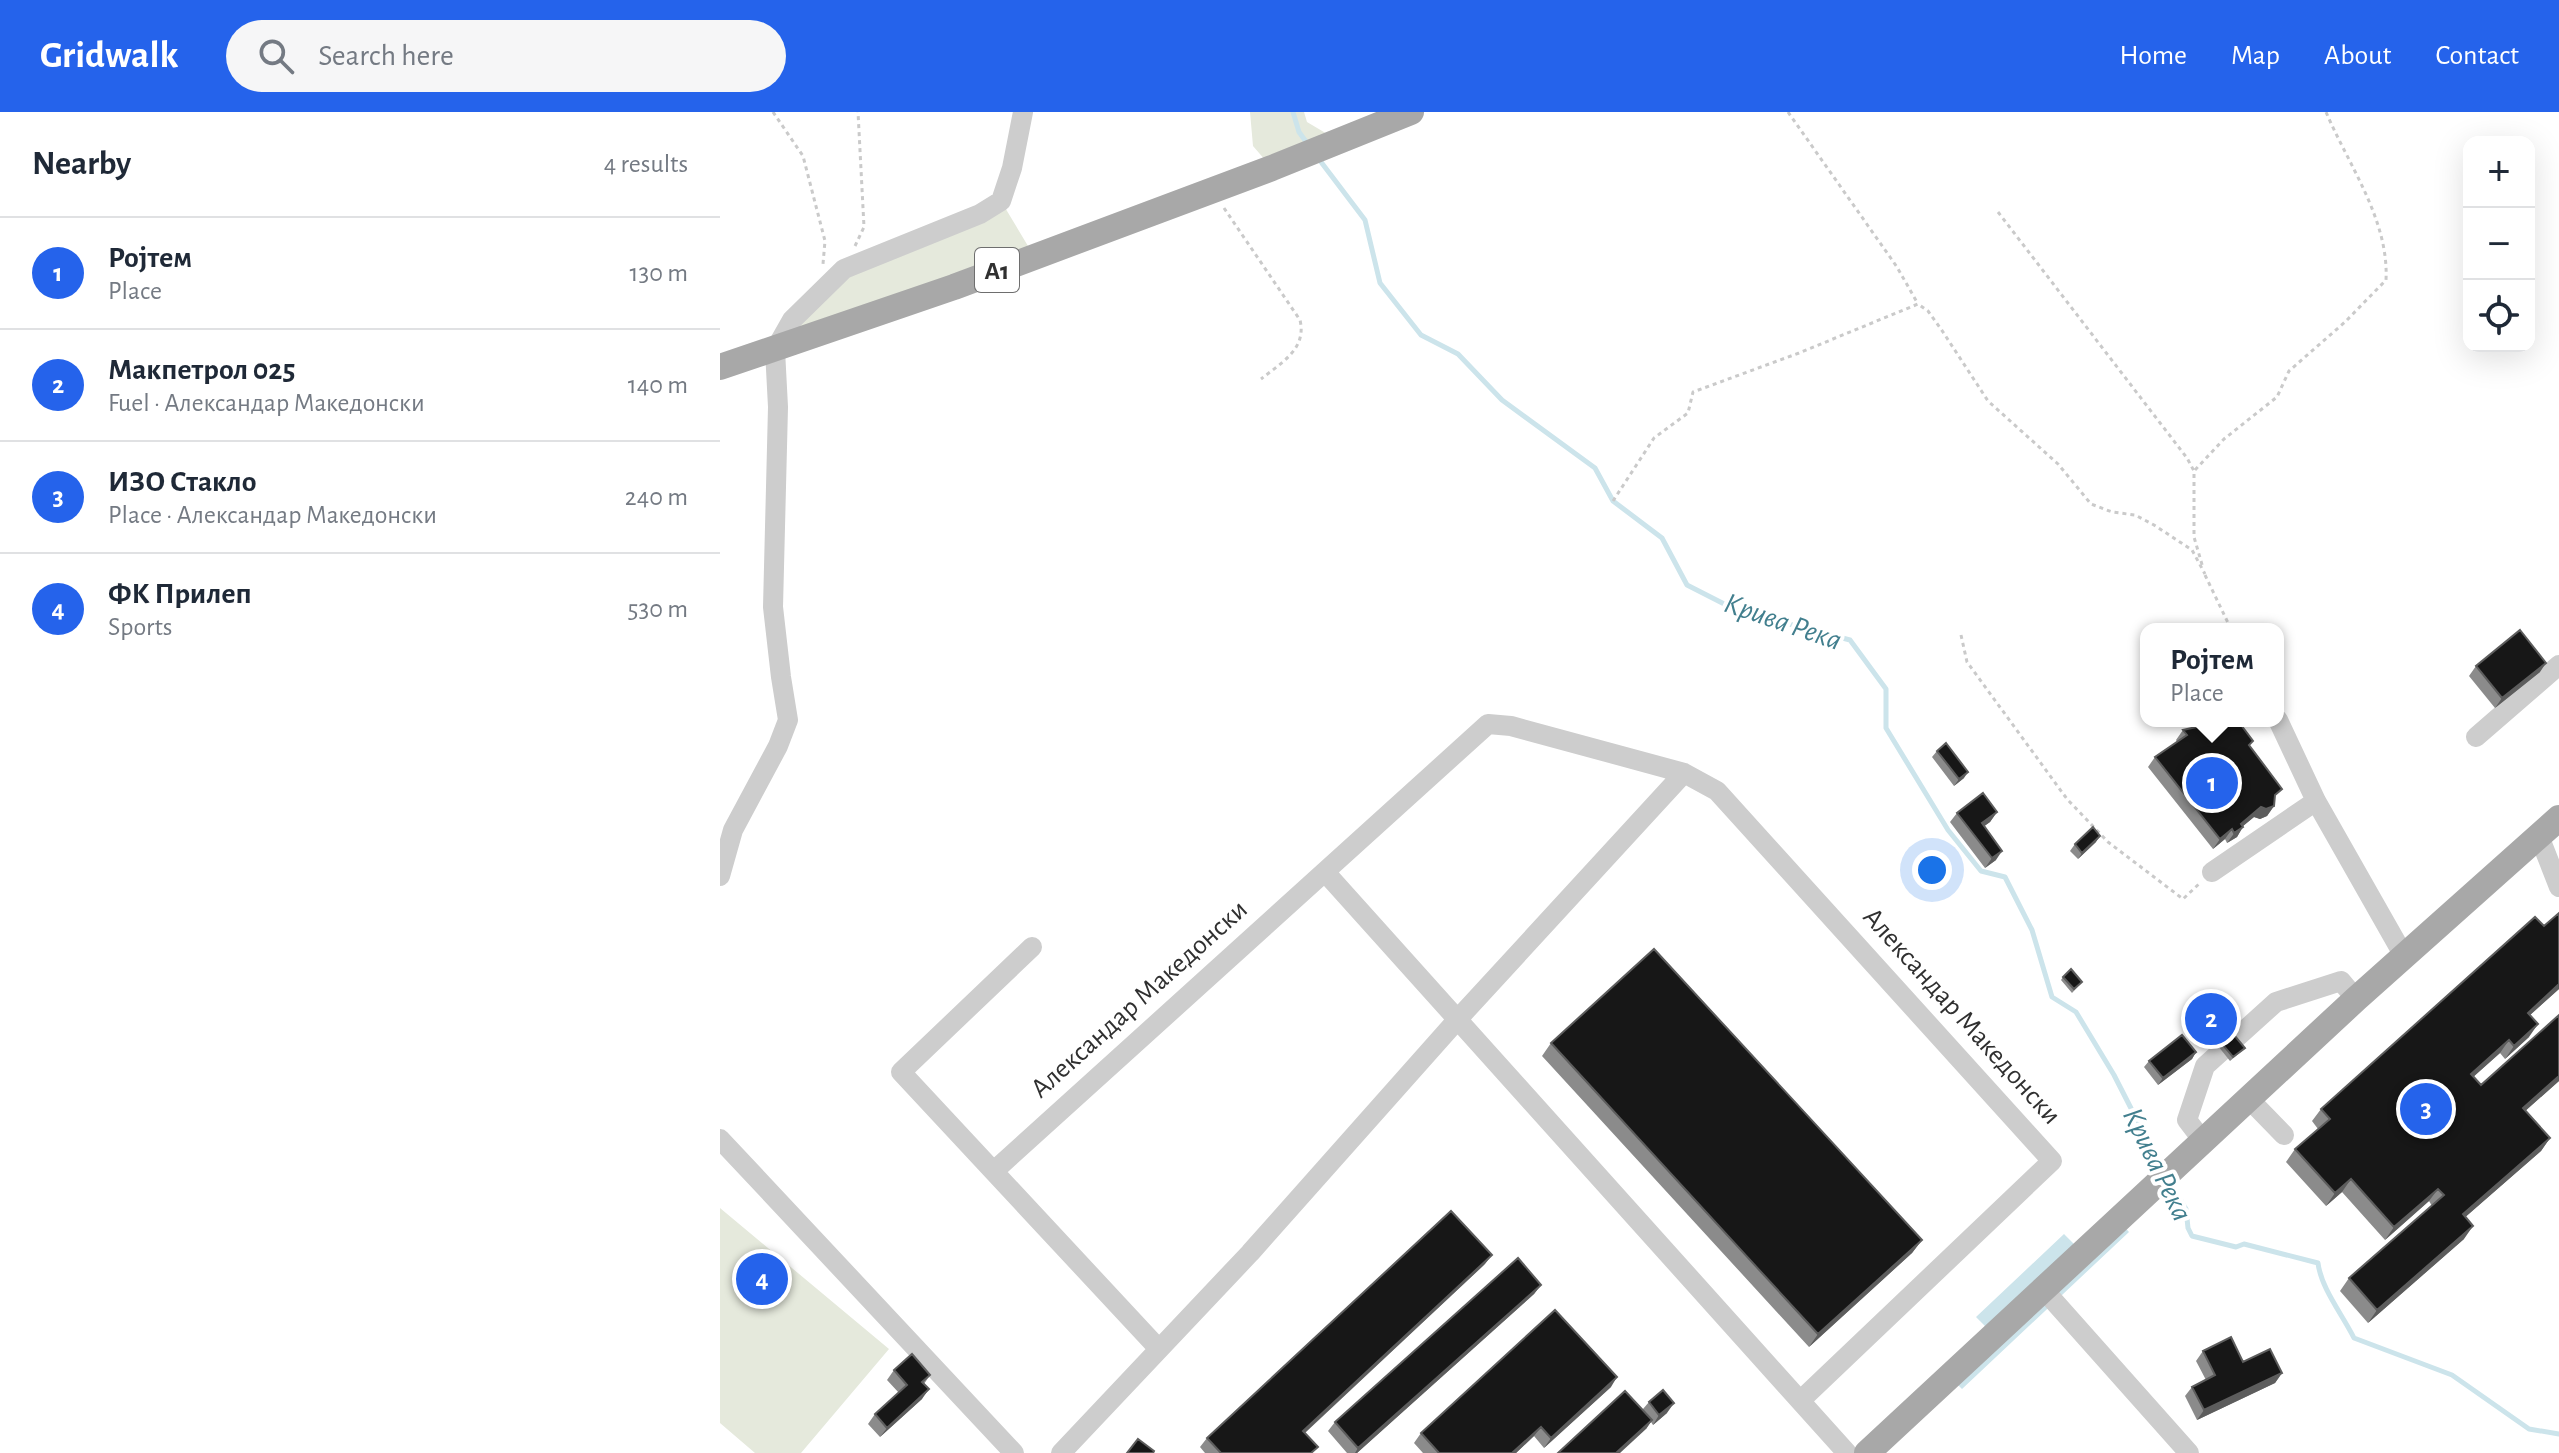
<!DOCTYPE html>
<html lang="en">
<head>
<meta charset="utf-8">
<style>
  body { margin:0; font-family:"Alegreya Sans",sans-serif; background:#f6f6f7; color:#1f2937 }
  .controls { position:absolute; right:24px; top:24px; display:grid; overflow:hidden; border-radius:16px; box-shadow:0 8px 32px #0002 }
  .controls button { width:72px; height:72px; display:grid; place-items:center; padding:0; border:0; border-bottom:2px solid #e0e1e3; background:#fff; color:#1f2937; font:40px sans-serif }
  .you { position:absolute; left:1212px; top:758px; width:28px; height:28px; margin:-20px; border:6px solid #fff; border-radius:50%; background:#1a73e8; box-shadow:0 0 0 12px #1a73e833 }
  .badge { display:grid; place-items:center; width:52px; height:52px; border-radius:50%; background:#2563eb; color:#fff; font-size:26px; font-weight:700 }
  .pin { position:absolute; translate:-50% -50%; border:4px solid #fff; box-shadow:0 2px 8px #0006 }
  .popup { position:absolute; left:1420px; top:511px; width:144px; height:104px; box-sizing:border-box; display:grid; place-content:center; border-radius:16px; background:#fff; filter:drop-shadow(0 2px 6px #0005); font-size:26px; white-space:nowrap; color:#747a83 }
  .popup b { font-size:30px; color:#1f2937 }
  .popup::after { content:''; position:absolute; left:50%; top:100%; margin-left:-16px; border:16px solid transparent; border-top-color:#fff }
  .list { margin:0; padding:0; list-style:none }
  h2 { display:flex; justify-content:space-between; align-items:center; height:104px; margin:0; padding:0 32px; font-size:34px }
  h2 small { font-size:26px; font-weight:400; color:#747a83 }
  .list li { display:grid; grid-template-columns:52px 1fr auto; gap:24px; align-items:center; box-sizing:border-box; height:112px; padding:0 32px; border-top:2px solid #e0e1e3 }
  .list b { display:block; font-size:30px; white-space:nowrap }
  .list p { margin:0; font-size:26px; white-space:nowrap; color:#747a83 }
  .list em { font-size:26px; font-style:normal; color:#747a83 }
  .icon { flex:none; width:44px; height:44px; fill:none; stroke:currentColor; stroke-width:2; stroke-linecap:round; stroke-linejoin:round }
  .map { position:relative; flex:none; width:1839px; height:1341px; overflow:hidden }
  header { display:flex; align-items:center; gap:48px; box-sizing:border-box; height:112px; padding:0 40px; background:#2563eb; color:#fff }
  header strong { font-size:38px }
  nav { display:flex; gap:44px; margin-inline-start:auto; font-size:28px }
  .search { width:560px; height:72px; background:#f6f6f7; display:flex; align-items:center; gap:20px; box-sizing:border-box; padding:0 28px; border-radius:44px; color:#747a83; font-size:30px }
  main { display:flex }
  aside { flex:1; background:#fff }
  .map>svg:first-child { display:block }
  .green { fill:#e5e9dc }
  .water { fill:#cce4eb }
  .lines { fill:none; stroke-linecap:round; stroke-linejoin:round }
  .stream { stroke:#cce4eb; stroke-width:5 }
  .path { stroke:#cacaca; stroke-width:3; stroke-dasharray:4 4; stroke-linecap:butt }
  .minor { stroke:#cdcdcd; stroke-width:20 }
  .major { stroke:#a8a8a8; stroke-width:26 }
  .wall { fill:#8b8b8b }
  .shaded-wall { fill:#5d5d5d }
  .building { fill:#171717; stroke:#5d5d5d; stroke-width:2 }
  .labels { text-anchor:middle; stroke-width:8; stroke-linejoin:round; paint-order:stroke }
  .shield { fill:#fff; stroke:#6e6e6e; stroke-width:2 }
  .shield-label { font-size:26px; font-weight:bold; fill:#303030 }
  .street-label { font-size:28px; fill:#303030; stroke:#fff }
  .water-label { font-size:30px; font-style:italic; fill:#427f8e; stroke:#fff }
</style>
</head>
<body>
<header>
<strong>Gridwalk</strong>
<div class="search"><svg class="icon" aria-label="search" viewBox="0 0 24 24"><circle cx="10" cy="10" r="6"/><path d="M15 15l6 6"/></svg>Search here</div>
<nav><a>Home</a><a>Map</a><a>About</a><a>Contact</a></nav>
</header>
<main>
<aside>
<h2>Nearby<small>4 results</small></h2>
<ul class="list">
<li><span class="badge">1</span><div><b>Ројтем</b><p>Place</p></div><em>130 m</em></li>
<li><span class="badge">2</span><div><b>Макпетрол 025</b><p>Fuel · Александар Македонски</p></div><em>140 m</em></li>
<li><span class="badge">3</span><div><b>ИЗО Стакло</b><p>Place · Александар Македонски</p></div><em>240 m</em></li>
<li><span class="badge">4</span><div><b>ФК Прилеп</b><p>Sports</p></div><em>530 m</em></li>
</ul>
</aside>
<div class="map">
<svg width="1839" height="1341" viewBox="0 0 1839 1341">
  <rect width="100%" height="100%" fill="#fff"/>
  <path class="green" d="M530,0H584L587,10L619,29L552,56L533,34Z
    M281,89L314,144L55,238L124,157Z
    M0,1096L169,1237L81,1341H35L0,1311Z"/>
  <path class="water" d="M1390,1100L1409,1120L1242,1277L1222,1257L1266,1215L1256,1205L1344,1122L1354,1132Z"/>
  <g class="lines">
    <path class="stream" d="M573,0L579,20L587,31
      M598,46L645,108L660,171L701,223L738,242L782,288L875,356L893,389L942,426L967,473L1016,498L1130,528L1166,577V616L1228,718L1261,759L1285,765L1312,818L1332,885L1356,900L1394,963L1441,1055
      M1450,1071L1466,1097L1468,1116L1472,1124L1516,1135L1524,1132L1598,1151C1601,1176 1622,1202 1634,1226L1732,1263L1809,1317L1839,1322"/>
    <path class="path" d="M53,0L83,44L105,129L103,152
      M1068,0L1177,155L1198,192
      M504,96L580,208C587,237 561,251 541,267
      M1278,100L1467,346L1474,359V425L1483,456
      M135,134L144,115L138,0
      M1475,358L1504,327L1557,285L1569,259L1625,210L1666,168C1669,108 1629,54 1606,0
      M893,389L934,326L968,301L973,280L1079,241L1198,192L1208,199L1221,217L1268,289L1338,352L1371,392L1392,400L1415,403L1434,413L1472,438L1485,462
      M1485,463L1511,517
      M1241,523L1247,550L1347,687L1388,730L1463,787L1480,771"/>
    <path class="minor" d="M1558,608L1596,689L1684,844
      M1756,625L1839,553
      M1819,724L1839,775
      M605,760L1127,1341
      M1492,760L1596,689
      M0,764L13,718L58,634L68,608L61,565L53,495L58,295L55,238L72,208L124,157L260,102L281,89L292,56L303,0
      M312,835L181,960L438,1236
      M1529,987L1564,1023
      M0,1027L294,1341
      M1483,1029L1467,1008L1485,954L1556,890L1621,869L1636,887
      M274,1059L768,612L791,614L964,661L997,679L1332,1049L1081,1288
      M1324,1178L1469,1341
      M341,1341L530,1141L737,908L964,661"/>
    <path class="major" d="M0,255L234,175L552,56L691,0
      M1147,1341L1636,887L1839,706"/>
  </g>
  <path class="wall" d="M1756,554L1820,560L1775,596L1749,564Z
    M1463,618L1530,634L1555,687L1554,694L1547,704L1540,707L1534,705L1523,714L1517,725L1507,731L1505,727L1493,737L1428,655L1435,645L1457,630L1456,628Z
    M1217,639L1244,666L1234,674L1212,645Z
    M1277,700L1270,710L1264,714L1276,748L1265,756L1230,710L1237,701Z
    M1376,730L1358,747L1350,739L1355,732Z
    M1839,801V877L1810,903L1809,925L1785,947L1780,941L1753,965L1761,973L1839,903V969L1805,999L1830,1026L1821,1039L1745,1105L1744,1127L1648,1211L1620,1179L1629,1166L1712,1094L1709,1089L1665,1128L1622,1080L1606,1094L1566,1050L1575,1037L1598,1017L1592,1009L1601,997Z
    M1343,865L1362,870L1352,881L1341,868Z
    M1482,893L1506,907L1504,911L1522,939L1510,949L1490,924H1478V899Z
    M831,931L1202,1128L1192,1141L1089,1235L822,944Z
    M1476,940L1472,947L1438,973L1424,955L1429,949Z
    M765,1152L585,1321L591,1341H485L480,1335L487,1326Z
    M821,1173L814,1182L637,1341H627L608,1319L615,1310Z
    M1483,1239L1523,1250L1562,1261L1555,1271L1477,1308L1465,1284L1472,1275L1486,1268L1476,1249Z
    M174,1258L210,1263L204,1272L202,1287L160,1325L148,1312L155,1302L179,1281L167,1268Z
    M891,1275L824,1336L814,1324L796,1341H703L694,1331L701,1321Z
    M929,1290L947,1301L933,1313L931,1310L926,1317L923,1297Z"/>
  <path class="shaded-wall" d="M1826,551L1820,560L1775,596L1782,586Z
    M1248,660L1244,666L1234,674L1239,667Z
    M1554,694L1547,704L1540,707L1534,705L1517,719L1523,715L1517,725L1507,731L1521,712L1541,695Z
    M1277,700L1270,710L1255,721L1262,711Z
    M1512,717L1505,727L1493,737L1500,727Z
    M1380,724L1376,730L1358,747L1362,741Z
    M1282,739L1276,748L1265,756L1272,746Z
    M1839,872V877L1799,913L1808,901Z
    M1506,907L1502,914L1492,920L1490,924H1478L1482,917Z
    M1818,912L1809,925L1785,947L1794,934Z
    M1789,928L1780,941L1742,975L1751,962Z
    M1476,940L1472,947L1438,973L1443,966Z
    M1839,964V969L1794,1009L1803,996Z
    M1830,1026L1821,1039L1734,1115L1743,1102Z
    M1631,1067L1622,1080L1606,1094L1615,1081Z
    M1718,1077L1709,1089L1665,1128L1674,1115Z
    M1753,1114L1744,1127L1648,1211L1657,1198Z
    M1202,1128L1192,1141L1089,1235L1098,1222Z
    M772,1143L765,1152L576,1329L583,1319Z
    M821,1173L814,1182L637,1341H635L638,1336Z
    M1562,1261L1555,1271L1477,1308L1484,1298Z
    M897,1265L891,1275L824,1336L831,1326Z
    M209,1277L202,1287L160,1325L167,1316Z
    M954,1291L947,1301L933,1313L939,1303Z
    M932,1308L926,1317L900,1341H896Z
    M821,1315L814,1324L796,1341H792Z"/>
  <path class="building" d="M1800,518L1826,551L1782,586L1756,554Z
    M1504,609H1518L1533,629L1529,633L1562,677L1555,683L1554,694L1546,697L1541,695L1521,712L1523,715L1514,721L1512,717L1500,727L1435,645L1467,623L1463,618Z
    M1226,631L1248,660L1239,667L1217,639Z
    M1263,681L1277,700L1262,711L1282,739L1272,746L1237,701Z
    M1373,715L1380,724L1362,741L1355,732Z
    M1839,801V872L1808,901L1818,912L1794,934L1789,928L1751,962L1761,973L1839,903V964L1803,996L1830,1026L1743,1102L1753,1114L1657,1198L1629,1166L1724,1083L1718,1077L1674,1115L1631,1067L1615,1081L1575,1037L1610,1007L1601,997L1815,805L1824,814Z
    M934,837L1202,1128L1098,1222L831,931Z
    M1351,857L1362,870L1354,877L1343,865Z
    M1482,893H1510L1506,907L1494,917H1482Z
    M1504,911L1525,936L1513,945L1492,920Z
    M1462,923L1476,940L1443,966L1429,949Z
    M731,1099L772,1143L583,1319L598,1335L591,1341H501L487,1326Z
    M798,1146L821,1173L638,1336L615,1310Z
    M835,1198L897,1265L831,1326L821,1315L792,1341H719L701,1321Z
    M1511,1225L1523,1250L1550,1237L1562,1261L1484,1298L1472,1275L1495,1263L1483,1239Z
    M192,1242L210,1263L202,1270L209,1277L167,1316L155,1302L187,1273L174,1258Z
    M943,1278L954,1291L939,1303L929,1290Z
    M905,1279L932,1308L896,1341H838Z
    M418,1327L434,1339L433,1341H407Z"/>
  <g class="labels">
    <rect class="shield" x="255" y="136" width="44" height="44" rx="6"/>
    <g class="shield-label">
      <text x="277" y="167">A1</text>
    </g>
    <g class="street-label">
      <text transform="translate(418 886) rotate(-42)" y="10">Александар Македонски</text>
      <text transform="translate(1243 903) rotate(48)" y="10">Александар Македонски</text>
    </g>
    <g class="water-label">
      <text transform="translate(1063 509) rotate(19)" y="10">Крива Река</text>
      <text transform="translate(1438 1052) rotate(64)" y="10">Крива Река</text>
    </g>
  </g>
</svg>
<div class="controls">
<button>+</button>
<button>−</button>
<button><svg class="icon" aria-label="locate" viewBox="0 0 24 24"><circle cx="12" cy="12" r="6"/><path d="M12 2v4M12 18v4M2 12h4M18 12h4"/></svg></button>
</div>
<div class="you"></div>
<div class="pin badge" style="left:1492px;top:671px">1</div>
<div class="popup"><b>Ројтем</b>Place</div>
<div class="pin badge" style="left:1491px;top:907px">2</div>
<div class="pin badge" style="left:1706px;top:997px">3</div>
<div class="pin badge" style="left:42px;top:1167px">4</div>
</div>
</main>
</body>
</html>
